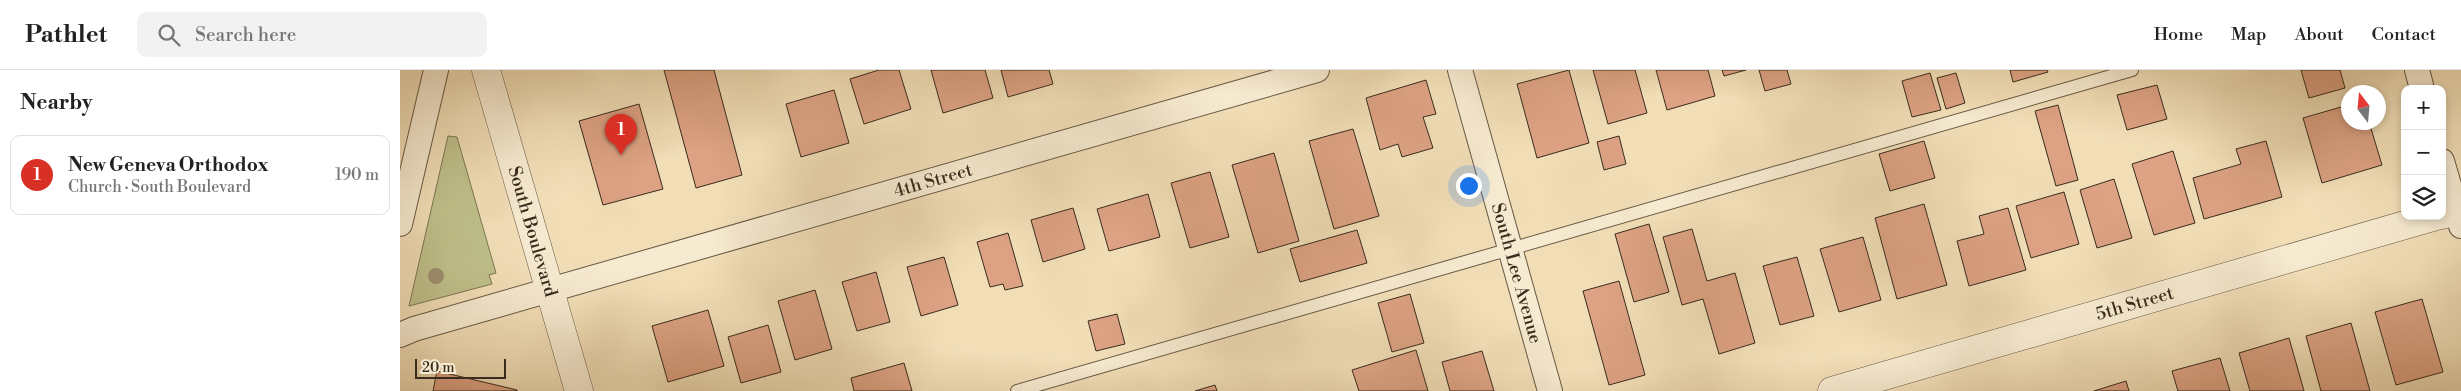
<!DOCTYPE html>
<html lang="en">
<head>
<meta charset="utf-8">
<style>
  body { margin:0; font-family:"Libre Bodoni",serif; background:#f2f2f2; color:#222 }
  .controls { position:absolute; right:15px; top:15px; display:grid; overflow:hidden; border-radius:10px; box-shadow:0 2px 8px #0003 }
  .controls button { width:45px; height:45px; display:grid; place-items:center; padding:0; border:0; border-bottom:1px solid #e0e0e0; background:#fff; color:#222; font:25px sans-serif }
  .compass { position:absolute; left:1941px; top:15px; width:45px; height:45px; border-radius:50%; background:#fff; box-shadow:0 2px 8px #0003; rotate:344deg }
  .scale { position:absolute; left:15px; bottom:12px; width:91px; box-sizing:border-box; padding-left:5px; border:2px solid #392b1d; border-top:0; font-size:14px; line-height:18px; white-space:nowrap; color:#392b1d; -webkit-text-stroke:4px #f6ead0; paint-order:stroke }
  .you { position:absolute; left:1068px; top:115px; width:18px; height:18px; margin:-12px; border:4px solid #fff; border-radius:50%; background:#1a73e8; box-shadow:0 0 0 8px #1a73e833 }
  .badge { display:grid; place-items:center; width:32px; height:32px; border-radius:50%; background:#d93025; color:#fff; font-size:16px; font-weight:700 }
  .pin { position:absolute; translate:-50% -41px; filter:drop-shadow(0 1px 2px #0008) }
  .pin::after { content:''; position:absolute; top:26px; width:18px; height:15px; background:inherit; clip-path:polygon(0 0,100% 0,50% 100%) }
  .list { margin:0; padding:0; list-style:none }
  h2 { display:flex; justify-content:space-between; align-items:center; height:65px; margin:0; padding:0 20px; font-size:21px }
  h2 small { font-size:16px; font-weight:400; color:#767676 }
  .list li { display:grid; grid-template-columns:32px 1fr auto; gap:15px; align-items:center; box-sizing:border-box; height:80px; margin:0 10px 10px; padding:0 10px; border:1px solid #e0e0e0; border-radius:10px }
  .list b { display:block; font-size:19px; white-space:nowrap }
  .list p { margin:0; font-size:16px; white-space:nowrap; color:#767676 }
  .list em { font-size:16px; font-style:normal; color:#767676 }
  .icon { flex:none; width:28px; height:28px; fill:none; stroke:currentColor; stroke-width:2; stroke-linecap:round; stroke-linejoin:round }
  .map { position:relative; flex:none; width:2061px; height:321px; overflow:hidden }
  header { display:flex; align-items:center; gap:30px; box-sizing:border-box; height:70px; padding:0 25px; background:#fff; border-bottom:1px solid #e0e0e0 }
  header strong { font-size:24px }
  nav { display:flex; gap:28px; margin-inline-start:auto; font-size:18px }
  .search { width:350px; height:45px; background:#f2f2f2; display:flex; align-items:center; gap:12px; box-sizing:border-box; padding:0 18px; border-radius:10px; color:#767676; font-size:19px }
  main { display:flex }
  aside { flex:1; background:#fff }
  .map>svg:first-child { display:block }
  .green { fill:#bfc08b; stroke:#7c7654 }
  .building { fill:#dca283; stroke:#392b1d }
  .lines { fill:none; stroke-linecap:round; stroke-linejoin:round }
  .service-casing { stroke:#675844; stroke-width:14 }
  .minor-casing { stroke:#675844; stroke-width:26 }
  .tertiary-casing { stroke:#675844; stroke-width:29 }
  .service { stroke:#f6ead0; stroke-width:12 }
  .minor { stroke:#f6ead0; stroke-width:24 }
  .tertiary { stroke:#f6ead0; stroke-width:28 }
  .tree { fill:#9e9071 }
  .labels { text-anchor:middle; stroke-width:4; stroke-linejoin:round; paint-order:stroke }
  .street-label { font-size:18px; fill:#392b1d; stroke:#f6ead0 }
</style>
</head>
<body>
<header>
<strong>Pathlet</strong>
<div class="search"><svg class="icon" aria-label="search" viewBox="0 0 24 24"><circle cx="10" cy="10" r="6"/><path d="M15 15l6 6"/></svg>Search here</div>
<nav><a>Home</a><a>Map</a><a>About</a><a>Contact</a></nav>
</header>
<main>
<aside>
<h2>Nearby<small></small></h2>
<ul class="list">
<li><span class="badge">1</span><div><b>New Geneva Orthodox</b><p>Church · South Boulevard</p></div><em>190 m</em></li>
</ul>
</aside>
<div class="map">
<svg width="2061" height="321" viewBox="0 0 2061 321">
  <rect width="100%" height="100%" fill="#f1deb7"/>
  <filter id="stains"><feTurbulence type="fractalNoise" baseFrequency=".004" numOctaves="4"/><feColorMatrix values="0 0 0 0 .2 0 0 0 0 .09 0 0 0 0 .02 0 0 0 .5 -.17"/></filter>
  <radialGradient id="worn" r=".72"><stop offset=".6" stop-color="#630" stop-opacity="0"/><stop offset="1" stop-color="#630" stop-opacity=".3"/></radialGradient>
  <path class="green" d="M48,66L57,67L96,203L89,205L92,214L9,236Z"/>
  <path class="building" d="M264,0H314L342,105L296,118Z
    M479,0H499L511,39L464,54L450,9Z
    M531,0H585L593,28L543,43Z
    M601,0H649L653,14L608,27Z
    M1169,0L1189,73L1137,88L1117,14Z
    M1193,0H1235L1247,43L1208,54Z
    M1256,0H1308L1315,26L1267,40Z
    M1322,0H1346L1324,6Z
    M1359,0H1387L1391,14L1365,21Z
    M1610,0H1647L1648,2L1613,12Z
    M1901,0H1940L1945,18L1909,28Z
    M1530,3L1541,40L1512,47L1502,11Z
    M1556,3L1565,33L1546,39L1537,8Z
    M1026,10L1036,44L1023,47L1033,78L1002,87L998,74L980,80L966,28Z
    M1757,15L1767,49L1727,60L1717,25Z
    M434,20L449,73L401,87L386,34Z
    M239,34L263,119L203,135L179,51Z
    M1658,35L1678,110L1656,116L1635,41Z
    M1948,35V52H1969L1982,95L1922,113L1903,48Z
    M953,59L979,146L934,159L909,71Z
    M1219,66L1226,94L1204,100L1197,72Z
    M1524,71L1535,108L1490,121L1479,84Z
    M1866,71L1882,127L1804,149L1793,108L1841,94L1836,79Z
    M1773,81L1795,153L1754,165L1732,94Z
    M874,83L899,171L858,183L832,95Z
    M810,102L829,167L790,178L771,113Z
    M1714,109L1732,168L1697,178L1680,120Z
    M1664,122L1679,174L1631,188L1616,136Z
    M748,124L760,167L709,181L697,139Z
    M1524,134L1547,215L1497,229L1475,148Z
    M673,138L685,179L643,192L631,150Z
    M1608,138L1626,200L1569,216L1557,171L1584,164L1579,146Z
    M1249,154L1269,222L1234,232L1215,164Z
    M1292,159L1307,211L1335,203L1355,273L1319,284L1303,229L1282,235L1263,167Z
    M957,160L967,193L900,212L890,179Z
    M608,163L623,216L605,220L603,214L590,217L577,172Z
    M1463,167L1481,230L1439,242L1420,179Z
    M544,187L558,235L521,246L507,197Z
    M1397,187L1414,246L1380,255L1363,196Z
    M476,202L490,252L457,261L442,212Z
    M1219,211L1245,305L1209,315L1183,221Z
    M415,220L432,279L395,290L378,231Z
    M1010,224L1024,273L992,282L978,233Z
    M2022,229L2043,302L1996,315L1975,242Z
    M308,240L324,296L268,312L252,256Z
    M717,244L725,274L696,281L688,251Z
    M1951,253L1970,321H1921L1906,266Z
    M368,255L381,302L341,313L328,267Z
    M1889,268L1904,321H1850L1839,283Z
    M1016,280L1028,321H959L952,300Z
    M1082,281L1094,321H1050L1042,292Z
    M1820,288L1830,321H1778L1772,301Z
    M504,293L512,321H454L451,308Z
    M37,301L117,320V321H33Z
    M1726,311L1729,321H1694Z
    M815,315L817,321H795Z"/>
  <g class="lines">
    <defs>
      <path id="service" d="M617,321L1732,0"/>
      <g id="minor">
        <path id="s1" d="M1060,0L1150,321"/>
        <path d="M2017,0L2022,19"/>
        <path d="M2042,91L2061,156"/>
        <path d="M0,154L36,0"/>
        <path id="s2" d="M0,265L14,259L917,0"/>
      </g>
      <g id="tertiary">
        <path id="s3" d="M86,0L179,321"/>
        <path d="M2042,145L2061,139"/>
        <path id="s4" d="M1432,321L2036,146"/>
      </g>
    </defs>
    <use href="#service" class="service-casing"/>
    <use href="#minor" class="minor-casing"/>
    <use href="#tertiary" class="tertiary-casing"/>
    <use href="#service" class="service"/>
    <use href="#minor" class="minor"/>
    <use href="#tertiary" class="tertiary"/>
  </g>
  <circle class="tree" cx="36" cy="206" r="8"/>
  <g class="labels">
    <g class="street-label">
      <text dy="6" stroke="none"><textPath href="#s2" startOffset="555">4th Street</textPath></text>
      <text dy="6" stroke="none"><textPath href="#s3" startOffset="168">South Boulevard</textPath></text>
      <text dy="6" stroke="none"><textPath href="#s1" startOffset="211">South Lee Avenue</textPath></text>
      <text dy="6" stroke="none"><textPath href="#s4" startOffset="315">5th Street</textPath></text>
    </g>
  </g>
  <rect width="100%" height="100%" filter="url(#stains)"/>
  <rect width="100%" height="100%" fill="url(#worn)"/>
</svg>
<div class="controls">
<button>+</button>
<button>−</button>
<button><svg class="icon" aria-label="layers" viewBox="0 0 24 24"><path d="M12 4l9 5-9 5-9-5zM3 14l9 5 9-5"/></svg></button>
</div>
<svg class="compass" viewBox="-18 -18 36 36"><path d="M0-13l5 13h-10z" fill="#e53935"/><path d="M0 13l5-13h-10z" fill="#767676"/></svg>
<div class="scale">20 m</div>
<div class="you"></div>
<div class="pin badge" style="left:221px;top:85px">1</div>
</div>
</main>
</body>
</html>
